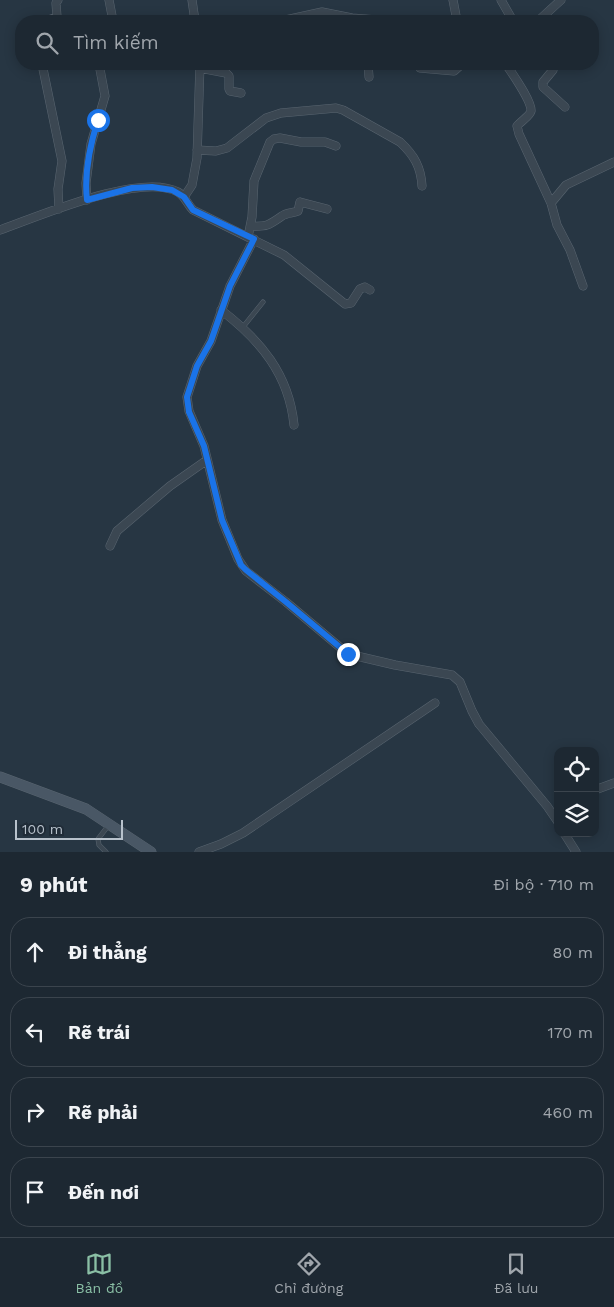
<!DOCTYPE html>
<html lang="vi">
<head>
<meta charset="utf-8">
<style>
  body { margin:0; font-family:"Work Sans",sans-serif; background:#25303a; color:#f1f3f6 }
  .controls { position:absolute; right:15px; bottom:15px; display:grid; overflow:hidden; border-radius:10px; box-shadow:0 2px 12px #0003 }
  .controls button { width:45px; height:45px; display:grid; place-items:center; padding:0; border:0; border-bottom:1px solid #3b444d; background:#1d2832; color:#f1f3f6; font:25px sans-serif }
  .scale { position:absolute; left:15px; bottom:12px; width:108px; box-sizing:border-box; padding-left:5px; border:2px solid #b8c2cc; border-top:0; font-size:14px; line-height:18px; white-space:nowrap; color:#b8c2cc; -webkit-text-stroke:4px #202c38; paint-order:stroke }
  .stop { position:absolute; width:15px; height:15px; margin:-11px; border:4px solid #1a73e8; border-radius:50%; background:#fff }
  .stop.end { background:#1a73e8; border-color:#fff; box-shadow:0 1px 5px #0008 }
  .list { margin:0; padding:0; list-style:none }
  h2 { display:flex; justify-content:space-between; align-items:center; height:65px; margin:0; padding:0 20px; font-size:21px }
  h2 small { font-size:16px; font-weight:400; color:#a0a6ac }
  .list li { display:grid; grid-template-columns:32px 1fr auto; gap:15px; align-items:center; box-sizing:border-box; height:70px; margin:0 10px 10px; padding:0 10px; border:1px solid #3b444d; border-radius:20px }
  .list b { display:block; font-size:19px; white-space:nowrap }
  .list em { font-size:16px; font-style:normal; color:#a0a6ac }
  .icon { flex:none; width:28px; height:28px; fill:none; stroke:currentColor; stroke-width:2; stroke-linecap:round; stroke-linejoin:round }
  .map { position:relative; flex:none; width:614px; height:852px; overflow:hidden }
  .search { position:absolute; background:#1d2832; box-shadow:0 2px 12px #0003; left:15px; right:15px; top:15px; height:55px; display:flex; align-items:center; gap:12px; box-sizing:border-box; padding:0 18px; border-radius:20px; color:#a0a6ac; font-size:19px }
  .sheet { height:385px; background:#1d2832 }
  nav { display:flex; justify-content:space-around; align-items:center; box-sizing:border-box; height:70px; border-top:1px solid #3b444d; background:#1d2832; font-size:14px; color:#a0a6ac }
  nav a { display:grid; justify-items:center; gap:2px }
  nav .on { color:#8abfa5 }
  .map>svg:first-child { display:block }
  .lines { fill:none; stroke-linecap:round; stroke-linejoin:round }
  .lane-casing { stroke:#596570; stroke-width:5 }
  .street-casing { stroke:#596570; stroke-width:9 }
  .secondary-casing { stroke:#596570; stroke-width:11 }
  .lane { stroke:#3b4752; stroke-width:4 }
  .street { stroke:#3b4752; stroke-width:8 }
  .secondary { stroke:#495765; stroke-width:10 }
  .route { stroke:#1a73e8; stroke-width:6 }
</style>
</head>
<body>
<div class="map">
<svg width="614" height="852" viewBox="0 0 614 852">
  <rect width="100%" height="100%" fill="#273643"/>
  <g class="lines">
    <defs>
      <path id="lane" d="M243,327L263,302
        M106,852L99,845L98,839L108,826"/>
      <path id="street" d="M109,0L113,21
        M192,0L195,21
        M453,0L457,21
        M501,0L513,21
        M45,21L57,17L56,3L58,0
        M281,21L322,12L352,18L390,21
        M538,21L561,0
        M42,64L62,161L58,189L59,209
        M368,64L369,77
        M487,64H494
        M506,64C511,72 532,101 531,111C530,116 521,121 517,126L519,134L551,203L557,225L570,250L583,286
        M551,64L553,70L543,82V87L565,107
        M200,68L226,73L229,76V89L230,91L241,93
        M420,68L454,71L462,64
        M197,150L216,151L227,148L266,118L281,113L336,108L343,110L400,142C414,155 421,167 422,186
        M184,197L192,185L197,158L200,64
        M87,200L86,183L91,144L105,96L99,64
        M551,203L566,185L614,162
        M251,226C267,227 269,225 282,216C286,213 293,213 298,211L300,202L327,209
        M0,230C40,216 140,172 178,192C185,196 187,204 193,210L284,255L345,304L351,303L360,289L365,287L370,290
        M248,237L252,217L254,181L270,142L274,139L280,138L301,142H325L336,146
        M254,239L230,286L211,341L197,366L187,397L189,411L204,446L222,520L238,559L246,571L286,602L348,654L395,665L452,675L460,682L472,711L479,724L547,806L558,822
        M221,310C260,340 289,374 294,425
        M110,546L117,531L170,486L207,460
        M595,790L614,783
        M564,833L576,852
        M199,852L221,844L243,833L435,703"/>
      <path id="secondary" d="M0,777L86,809L151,852"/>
    </defs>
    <use href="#lane" class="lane-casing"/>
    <use href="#street" class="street-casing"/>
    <use href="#secondary" class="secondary-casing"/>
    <use href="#lane" class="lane"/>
    <use href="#street" class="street"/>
    <use href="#secondary" class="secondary"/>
  </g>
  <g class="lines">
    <path class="route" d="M98,120C90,145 84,174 87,200L132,188L152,187L172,190L184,197L193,210L254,239L230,286L211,341L197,366L187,397L189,412L204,446L222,520L241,565L246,570L286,602L348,654"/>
  </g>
</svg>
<div class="controls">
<button><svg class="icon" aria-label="locate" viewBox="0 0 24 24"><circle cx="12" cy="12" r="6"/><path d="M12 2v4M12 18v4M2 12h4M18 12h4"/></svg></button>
<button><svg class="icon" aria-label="layers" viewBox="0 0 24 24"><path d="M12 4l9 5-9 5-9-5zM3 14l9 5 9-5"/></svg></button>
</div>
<div class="scale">100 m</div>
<div class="stop" style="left:98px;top:120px"></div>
<div class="stop end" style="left:348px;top:654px"></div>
<div class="search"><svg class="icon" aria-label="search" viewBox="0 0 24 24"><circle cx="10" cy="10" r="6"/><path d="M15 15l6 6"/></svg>Tìm kiếm</div>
</div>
<section class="sheet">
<h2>9 phút<small>Đi bộ · 710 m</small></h2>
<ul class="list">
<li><svg class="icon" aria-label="ahead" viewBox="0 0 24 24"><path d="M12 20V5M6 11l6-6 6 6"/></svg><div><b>Đi thẳng</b></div><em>80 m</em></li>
<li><svg class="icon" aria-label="left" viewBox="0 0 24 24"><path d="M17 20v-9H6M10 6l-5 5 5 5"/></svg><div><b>Rẽ trái</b></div><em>170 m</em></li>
<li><svg class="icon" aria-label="right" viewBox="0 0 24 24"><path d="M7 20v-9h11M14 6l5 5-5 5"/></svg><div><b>Rẽ phải</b></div><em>460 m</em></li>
<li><svg class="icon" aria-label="arrive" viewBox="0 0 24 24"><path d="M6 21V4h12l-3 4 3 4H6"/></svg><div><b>Đến nơi</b></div></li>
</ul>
</section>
<nav>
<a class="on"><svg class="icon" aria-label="map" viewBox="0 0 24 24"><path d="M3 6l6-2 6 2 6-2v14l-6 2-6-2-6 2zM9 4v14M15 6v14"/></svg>Bản đồ</a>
<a><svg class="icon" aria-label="directions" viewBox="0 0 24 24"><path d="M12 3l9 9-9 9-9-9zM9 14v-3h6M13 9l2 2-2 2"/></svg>Chỉ đường</a>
<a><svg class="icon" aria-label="saved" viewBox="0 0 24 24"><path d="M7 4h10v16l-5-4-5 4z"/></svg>Đã lưu</a>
</nav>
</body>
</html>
